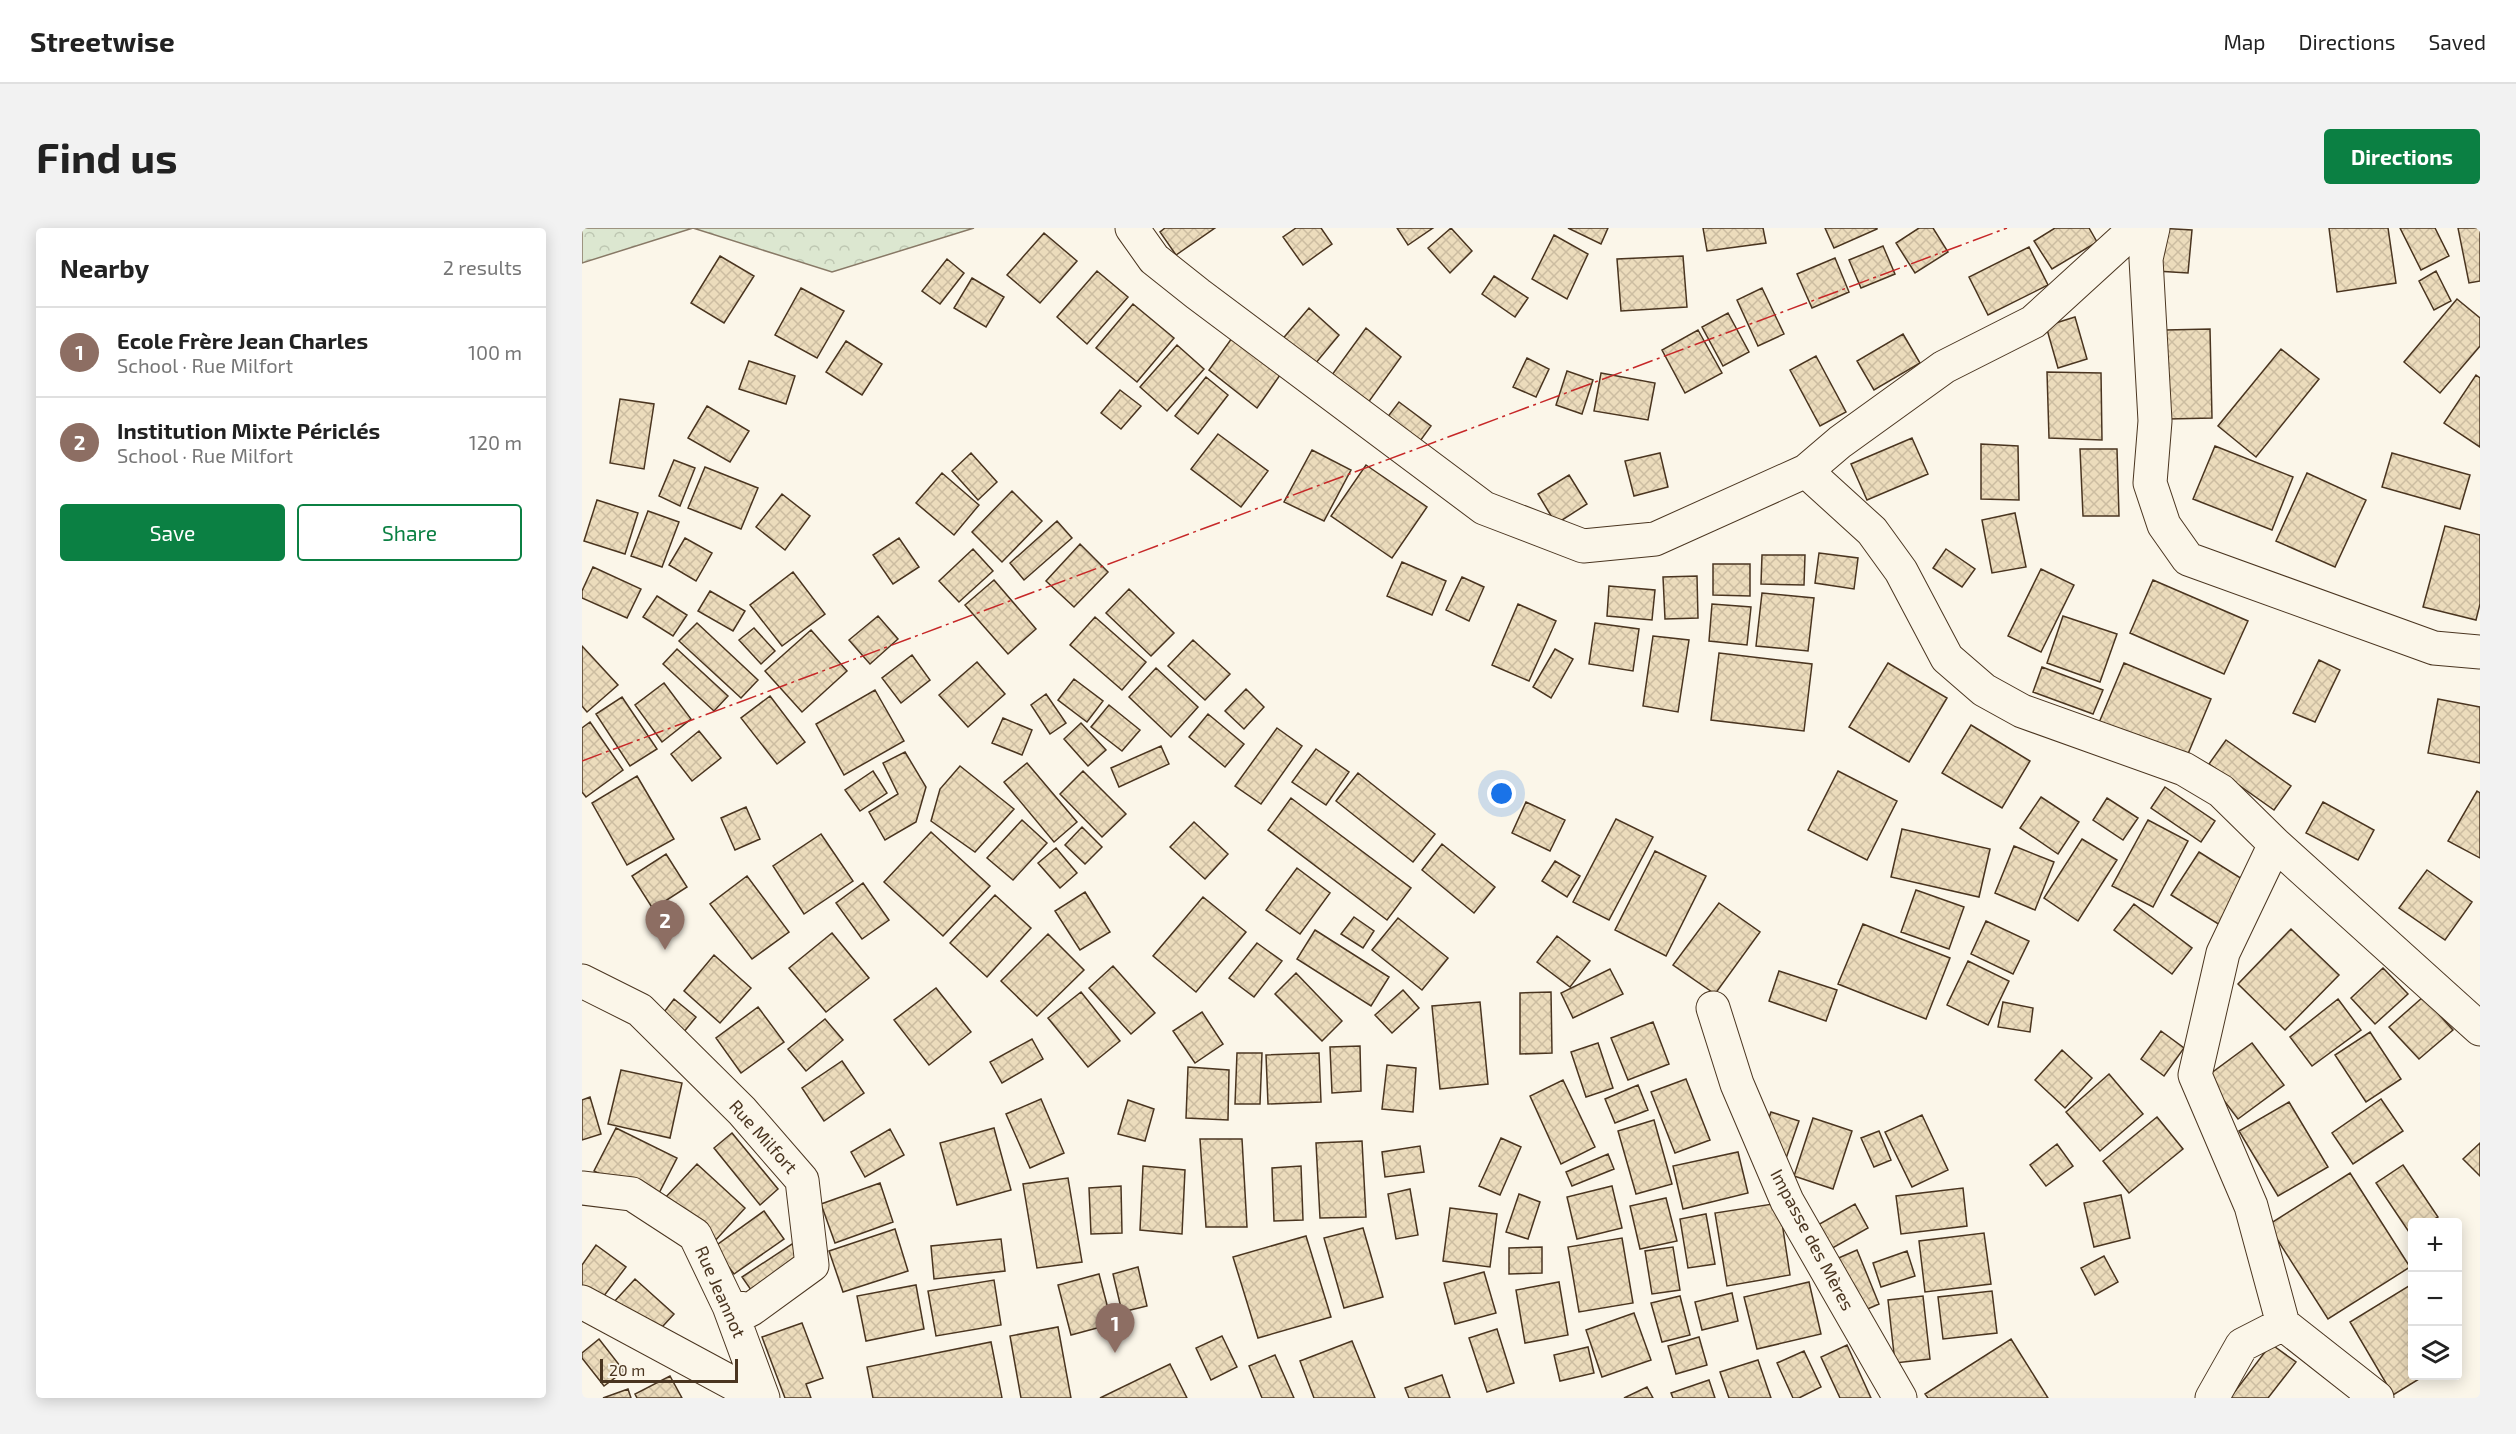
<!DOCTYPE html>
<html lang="en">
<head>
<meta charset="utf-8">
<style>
  body { margin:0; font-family:"Exo 2",sans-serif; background:#f2f2f2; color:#222 }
  .controls { position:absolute; right:18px; bottom:18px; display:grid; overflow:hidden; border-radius:6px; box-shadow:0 3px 15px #0003 }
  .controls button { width:54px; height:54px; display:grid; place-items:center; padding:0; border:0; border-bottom:2px solid #e0e0e0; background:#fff; color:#222; font:30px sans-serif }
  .scale { position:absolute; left:18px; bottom:15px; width:138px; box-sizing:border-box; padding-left:6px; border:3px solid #4a3520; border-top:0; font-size:16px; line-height:21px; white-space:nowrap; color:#4a3520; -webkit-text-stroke:4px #fbf6e9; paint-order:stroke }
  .you { position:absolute; left:920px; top:566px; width:21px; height:21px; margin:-15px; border:4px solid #fff; border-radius:50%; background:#1a73e8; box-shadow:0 0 0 9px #1a73e833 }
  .badge { display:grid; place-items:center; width:39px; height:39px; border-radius:50%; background:#0b8043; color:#fff; font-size:20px; font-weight:700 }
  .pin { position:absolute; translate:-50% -50px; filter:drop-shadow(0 2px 3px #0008) }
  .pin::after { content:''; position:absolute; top:32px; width:21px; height:18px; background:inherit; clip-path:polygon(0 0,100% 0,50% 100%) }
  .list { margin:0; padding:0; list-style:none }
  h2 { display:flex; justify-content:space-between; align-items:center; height:78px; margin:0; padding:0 24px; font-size:26px }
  h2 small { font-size:20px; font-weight:400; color:#767676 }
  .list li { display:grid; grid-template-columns:39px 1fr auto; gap:18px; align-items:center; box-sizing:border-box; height:90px; padding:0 24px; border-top:2px solid #e0e0e0 }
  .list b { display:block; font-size:22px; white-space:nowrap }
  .list p { margin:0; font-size:20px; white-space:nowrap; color:#767676 }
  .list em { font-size:20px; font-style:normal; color:#767676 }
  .actions { display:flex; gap:12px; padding:18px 24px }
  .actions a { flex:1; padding:14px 0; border:2px solid #0b8043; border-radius:6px; text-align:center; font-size:21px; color:#0b8043 }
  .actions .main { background:#0b8043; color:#fff }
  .icon { flex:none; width:33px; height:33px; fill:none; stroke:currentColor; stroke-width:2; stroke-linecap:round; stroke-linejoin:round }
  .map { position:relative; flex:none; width:1898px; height:1170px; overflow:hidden; border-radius:6px }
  header { display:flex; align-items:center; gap:36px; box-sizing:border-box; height:84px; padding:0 30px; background:#fff; border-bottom:2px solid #e0e0e0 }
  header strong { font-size:28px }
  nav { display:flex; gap:33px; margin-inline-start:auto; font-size:21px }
  .intro { display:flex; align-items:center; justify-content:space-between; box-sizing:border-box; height:144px; padding:0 36px }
  h1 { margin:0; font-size:42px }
  .button { padding:15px 27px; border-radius:6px; background:#0b8043; color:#fff; font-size:21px; font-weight:700 }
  main { display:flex; gap:36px; padding:0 36px }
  aside { flex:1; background:#fff; border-radius:6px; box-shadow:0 3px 15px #0003 }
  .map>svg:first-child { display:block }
  .forest { fill:url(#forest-crowns); stroke:#887966; stroke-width:1.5 }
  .building { fill:url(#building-cross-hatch); stroke:#4a3520; stroke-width:1.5 }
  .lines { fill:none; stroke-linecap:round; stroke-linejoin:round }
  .minor-casing { stroke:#4a3520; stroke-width:35 }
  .minor { stroke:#fbf6e9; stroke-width:33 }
  .power { stroke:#c62828; stroke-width:1.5; stroke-dasharray:21 4.5 3 4.5; stroke-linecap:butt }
  .labels { text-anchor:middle; stroke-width:4.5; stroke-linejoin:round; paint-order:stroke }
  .street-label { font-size:18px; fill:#4a3520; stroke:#fbf6e9 }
</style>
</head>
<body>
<header>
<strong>Streetwise</strong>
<nav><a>Map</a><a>Directions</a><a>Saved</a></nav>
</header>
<div class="intro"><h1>Find us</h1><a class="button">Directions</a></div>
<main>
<aside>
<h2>Nearby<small>2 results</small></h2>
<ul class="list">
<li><span class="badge" style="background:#8d6e63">1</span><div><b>Ecole Frère Jean Charles</b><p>School · Rue Milfort</p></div><em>100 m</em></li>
<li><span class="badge" style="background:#8d6e63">2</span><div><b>Institution Mixte Périclés</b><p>School · Rue Milfort</p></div><em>120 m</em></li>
</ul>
<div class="actions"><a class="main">Save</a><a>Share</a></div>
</aside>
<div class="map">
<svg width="1898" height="1170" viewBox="0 0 1898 1170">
  <defs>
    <pattern id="forest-crowns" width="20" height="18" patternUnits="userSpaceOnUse" patternTransform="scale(1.5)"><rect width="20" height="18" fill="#dce7d0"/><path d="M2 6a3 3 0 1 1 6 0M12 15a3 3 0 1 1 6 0" fill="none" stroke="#bec7b2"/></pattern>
    <pattern id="building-cross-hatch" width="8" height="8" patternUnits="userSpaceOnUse" patternTransform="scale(1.5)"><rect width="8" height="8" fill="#ecdcbc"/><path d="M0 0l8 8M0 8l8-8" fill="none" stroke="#ccbda1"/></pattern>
  </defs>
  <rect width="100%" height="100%" fill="#fbf6e9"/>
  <path class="forest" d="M0,0H392L250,44L111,0L0,35Z"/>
  <path class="building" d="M583,0H633L594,27L578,4Z
    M714,0H739L750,16L721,37L701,9Z
    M815,0H851L826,17Z
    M869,0L890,23L868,45L846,20Z
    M986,0H1026L1019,16Z
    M1121,0H1181L1184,15L1125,23Z
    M1243,0H1295V1L1252,20Z
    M1337,0H1351L1366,24L1333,45L1314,15Z
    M1473,0H1507L1515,14L1470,41L1452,13Z
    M1576,0L1610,2L1606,45L1574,43Z
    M1747,0H1806L1814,55L1755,64Z
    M1818,0H1853L1867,28L1839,42Z
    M1876,0H1898V53L1887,55Z
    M462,5L495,33L458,75L425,47Z
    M972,7L1006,26L985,71L950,51Z
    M1301,18L1313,46L1279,60L1267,32Z
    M1447,19L1466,57L1406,87L1387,49Z
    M138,28L172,48L142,95L109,75Z
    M1101,28L1105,79L1039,83L1035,31Z
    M1253,30L1267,64L1230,80L1215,46Z
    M365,31L382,45L358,76L340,63Z
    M515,43L546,69L505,116L475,89Z
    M1854,43L1869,73L1852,82L1837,53Z
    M912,48L946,70L933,89L900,66Z
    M390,50L422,69L404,99L372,80Z
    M219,60L262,83L235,130L193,107Z
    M1180,60L1202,106L1176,118L1155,72Z
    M1875,71L1898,90V118L1858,165L1822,134Z
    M551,76L592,110L555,154L514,120Z
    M727,80L757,107L728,142L698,114Z
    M1146,85L1167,124L1141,138L1120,99Z
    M1493,89L1505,131L1476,140L1464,98Z
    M784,100L819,129L783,179L747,151Z
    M1628,101L1630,190L1586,191L1584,102Z
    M1116,102L1140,145L1103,165L1080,122Z
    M655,103L703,140L675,180L627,142Z
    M1321,106L1338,135L1292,162L1275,133Z
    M264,113L300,136L280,167L244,144Z
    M595,117L622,141L585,183L558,159Z
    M1699,121L1737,151L1674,229L1636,198Z
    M1234,128L1264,184L1238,198L1208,142Z
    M945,130L967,141L954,169L931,159Z
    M167,133L213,148L204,176L157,161Z
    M985,143L1011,152L1000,186L974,177Z
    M1465,144L1519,145L1520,212L1467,210Z
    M1019,145L1073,155L1066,192L1012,183Z
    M1894,147L1898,150V219L1862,195Z
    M624,149L646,167L616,206L593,188Z
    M538,162L559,178L539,201L519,185Z
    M38,171L72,176L62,241L28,235Z
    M817,174L849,198L833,220L801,195Z
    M125,178L167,203L148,234L106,210Z
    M636,206L686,243L659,279L609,241Z
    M1330,210L1346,246L1285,272L1269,236Z
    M1399,216L1436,218L1437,272L1399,271Z
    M1633,218L1711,249L1690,302L1611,271Z
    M1498,221H1535L1537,288H1501Z
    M730,222L769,242L742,293L702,274Z
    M389,225L415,254L396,272L370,243Z
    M1078,225L1086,259L1052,268L1043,233Z
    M1810,225L1888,247L1878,281L1800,259Z
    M92,232L113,240L98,278L77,268Z
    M784,237L845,279L810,330L749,288Z
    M123,239L176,260L159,301L106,280Z
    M360,245L397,277L372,307L334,275Z
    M1725,245L1784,272L1753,339L1694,313Z
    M987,247L1005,276L974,296L956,266Z
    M430,263L460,293L420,334L390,304Z
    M200,266L228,288L203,322L174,299Z
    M15,272L56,285L43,326L2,313Z
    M66,283L97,294L80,339L49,328Z
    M1433,285L1444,339L1410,345L1400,292Z
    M475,293L490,310L442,352L428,335Z
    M1863,298L1898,307V376L1894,392L1841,379Z
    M103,310L130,325L114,353L87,337Z
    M317,310L337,339L311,356L291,327Z
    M498,316L526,344L492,379L464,353Z
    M391,321L411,343L377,374L357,353Z
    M1364,321L1393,341L1380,359L1351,340Z
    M1237,325L1276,330L1272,361L1233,355Z
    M1180,327H1223L1222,357L1179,356Z
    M820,334L864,353L850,387L805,368Z
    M1131,336H1168V368L1131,367Z
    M11,339L59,361L45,390L0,370V363Z
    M1459,341L1492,357L1459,424L1426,408Z
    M211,344L243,386L200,418L168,377Z
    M1115,348L1116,390L1083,391L1081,349Z
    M880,349L902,359L887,393L864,382Z
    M412,352L454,401L426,426L383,377Z
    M1571,352L1666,393L1642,446L1548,405Z
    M1027,358L1073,362L1070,392L1025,388Z
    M547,361L592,405L569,428L524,385Z
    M128,363L163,383L151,403L116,383Z
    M1180,365L1232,370L1226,423L1174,418Z
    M75,368L105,387L91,408L61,389Z
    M936,376L974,393L947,453L910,437Z
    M1130,376L1169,379L1165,417L1127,413Z
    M296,388L316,411L288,436L267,412Z
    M1481,388L1535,406L1518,454L1465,435Z
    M513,389L564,434L540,462L488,417Z
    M115,395L176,452L159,470L97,413Z
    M1013,395L1057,401L1051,443L1007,436Z
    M172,400L193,423L179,436L157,412Z
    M229,402L265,443L220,484L183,443Z
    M1071,408L1107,412L1096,484L1061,478Z
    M611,412L648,446L623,472L586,438Z
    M0,418L36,457L5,484L0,478Z
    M95,421L146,468L132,483L81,436Z
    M973,421L991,431L969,470L951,459Z
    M1137,425L1230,436L1222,503L1129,492Z
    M330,427L348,452L319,475L300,450Z
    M1737,432L1758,442L1733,494L1711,485Z
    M395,434L423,466L386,499L357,467Z
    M1306,435L1365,470L1327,534L1267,499Z
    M1542,435L1629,471L1603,533L1516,497Z
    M1460,439L1521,462L1511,486L1451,464Z
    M574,440L616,479L589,509L547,469Z
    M492,451L521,473L505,494L476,472Z
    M82,455L109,491L80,514L53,477Z
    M664,461L682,479L662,501L643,483Z
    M293,462L322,513L262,547L234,496Z
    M464,466L484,495L468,506L449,477Z
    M188,468L223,514L195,536L159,490Z
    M40,469L75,521L48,538L14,486Z
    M1856,471L1898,479V535L1846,525Z
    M527,477L558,502L540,523L509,499Z
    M626,486L662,516L643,539L607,509Z
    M421,490L450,502L440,527L410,515Z
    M8,494L41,542L4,569L0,564V500Z
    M499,495L524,522L506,538L482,511Z
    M1389,497L1448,533L1420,580L1360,545Z
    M695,500L720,518L679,576L653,558Z
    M117,503L139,530L110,553L89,526Z
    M1644,512L1709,558L1692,582L1627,536Z
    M579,518L587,536L537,559L529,540Z
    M734,521L767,544L744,577L710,554Z
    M323,524L344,559L334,594L303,612L287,584L316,566L301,535Z
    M445,535L495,594L472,614L422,554Z
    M378,538L432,581L393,624L349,593L358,561Z
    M291,543L305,565L278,583L263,562Z
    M501,543L544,586L520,609L478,566Z
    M1256,543L1315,573L1285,632L1226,602Z
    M776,545L853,606L831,634L754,573Z
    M55,548L92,611L45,637L10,575Z
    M1583,559L1633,593L1619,614L1569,580Z
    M1895,563L1898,565V630L1866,613Z
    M1459,569L1497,594L1476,626L1438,600Z
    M709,570L829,660L805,692L686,602Z
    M1525,570L1556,590L1541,612L1511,592Z
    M944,574L983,592L968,623L930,605Z
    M1741,574L1792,602L1776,632L1724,605Z
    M164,579L178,611L153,622L139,590Z
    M1034,591L1071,609L1027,692L991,674Z
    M440,592L465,615L431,652L405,630Z
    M1566,592L1606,613L1571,679L1530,658Z
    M612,594L646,626L623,651L588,619Z
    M500,599L520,619L503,636L483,617Z
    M1320,601L1408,621L1397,669L1309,649Z
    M349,604L408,658L361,708L302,654Z
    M239,606L271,653L222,686L191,638Z
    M1500,611L1535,632L1496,693L1462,670Z
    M860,616L913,659L892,685L840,642Z
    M1432,618L1472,634L1453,682L1413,665Z
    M474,620L495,645L478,660L456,635Z
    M1073,623L1124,648L1084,728L1033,702Z
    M1617,624L1665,654L1638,697L1589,667Z
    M84,626L105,659L71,681L50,648Z
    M973,633L998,648L985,669L960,653Z
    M715,640L748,665L718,706L684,682Z
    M1845,642L1890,674L1863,712L1817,680Z
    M165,648L207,704L170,731L128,676Z
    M281,655L307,692L280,711L254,675Z
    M1334,662L1382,679L1367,721L1319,704Z
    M503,664L528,704L498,722L473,683Z
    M413,667L449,700L405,749L368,715Z
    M621,669L664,704L614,764L571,728Z
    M1137,675L1178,704L1133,766L1091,737Z
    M1552,676L1610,720L1590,746L1532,702Z
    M772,689L792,703L781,720L759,706Z
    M816,690L866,730L840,762L790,722Z
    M1404,693L1447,713L1431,746L1389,726Z
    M1281,696L1368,730L1344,791L1256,756Z
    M1709,701L1757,747L1703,802L1656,756Z
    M733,702L807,749L789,778L715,731Z
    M250,705L287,750L244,784L207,740Z
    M466,706L502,742L455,788L419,753Z
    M975,708L1008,733L988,759L955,734Z
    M675,715L700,733L672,769L647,750Z
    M132,727L169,760L138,795L102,763Z
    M1386,733L1427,753L1406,797L1365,777Z
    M531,738L573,785L549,806L507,760Z
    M1801,740L1826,766L1793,796L1769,770Z
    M1028,741L1041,766L991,790L979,765Z
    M1197,743L1255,762L1244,793L1187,773Z
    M714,745L760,793L740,813L693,766Z
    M354,760L389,804L347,837L312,792Z
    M821,762L837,780L810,805L793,787Z
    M499,764L538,813L506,839L466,790Z
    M969,764L970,825L938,826V765Z
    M1841,769L1871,802L1837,831L1807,799Z
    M92,771L114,789L101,805L79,788Z
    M1756,771L1779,802L1730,838L1708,809Z
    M898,774L906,856L858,861L850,778Z
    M1421,774L1451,780L1448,804L1416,799Z
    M176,779L202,814L159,845L134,810Z
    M620,784L641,816L613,835L591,803Z
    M243,791L261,812L224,843L206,821Z
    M1071,794L1087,836L1046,852L1029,810Z
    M1579,803L1602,820L1582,848L1559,831Z
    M1788,804L1819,851L1784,874L1753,827Z
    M450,811L461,831L420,855L408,834Z
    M1016,815L1031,860L1004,869L989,824Z
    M1670,815L1702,857L1656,891L1624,849Z
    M778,818L779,863L750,865L748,819Z
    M1480,822L1510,850L1483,880L1453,852Z
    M655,825H680L678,876H653Z
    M737,825L739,874L686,876L684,827Z
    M260,833L282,865L242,893L220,860Z
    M805,837L834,840L831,884L800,881Z
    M606,839L647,842L646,892L604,890Z
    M39,842L100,855L88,910L26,896Z
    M1527,846L1561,886L1518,923L1484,884Z
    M1104,851L1128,912L1093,925L1069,864Z
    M981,852L1013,919L979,936L948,868Z
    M1056,857L1066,882L1033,895L1023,871Z
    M8,869L19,906L0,912V872Z
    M459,871L482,925L448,940L424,886Z
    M1799,871L1821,903L1771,936L1750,905Z
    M546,872L572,881L563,913L536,906Z
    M1707,874L1746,939L1696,968L1657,903Z
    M1189,884L1217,893L1201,939L1173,929Z
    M1340,887L1366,942L1330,959L1303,904Z
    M1575,889L1601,921L1547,965L1521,933Z
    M1231,890L1270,903L1251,961L1212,948Z
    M1072,892L1090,956L1054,966L1036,903Z
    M34,900L95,930L73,973L12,943Z
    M412,900L429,962L375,977L358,915Z
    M308,901L322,927L283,949L269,924Z
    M1297,903L1309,932L1292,939L1279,910Z
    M150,905L196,961L178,977L132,920Z
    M919,910L939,919L918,967L897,958Z
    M618,911H660L665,999H624Z
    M780,913L784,989L738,990L734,915Z
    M1898,915V948L1881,931Z
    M1475,916L1491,938L1464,958L1448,937Z
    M838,918L842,944L803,949L800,924Z
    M1156,924L1166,965L1101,981L1091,938Z
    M1026,926L1032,941L990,958L984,944Z
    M115,936L163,980L132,1014L83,970Z
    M1821,937L1856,989L1848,994H1830L1829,1007L1794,955Z
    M561,938L603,942L600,1006L558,1002Z
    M719,938L721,992L692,993L690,940Z
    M1768,945L1828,1039L1746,1091L1686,997Z
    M486,950L500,1034L455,1040L441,956Z
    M298,955L311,994L253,1015L239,976Z
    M539,958L540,1005L509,1006L507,960Z
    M1030,958L1040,1000L995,1011L985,969Z
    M1381,960L1385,998L1319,1006L1314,968Z
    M828,961L836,1007L814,1011L806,966Z
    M937,966L958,974L946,1011L924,1004Z
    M1539,967L1548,1010L1512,1019L1502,975Z
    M1084,970L1095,1013L1058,1021L1048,978Z
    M1197,975L1208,1047L1145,1058L1133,985Z
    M1273,976L1286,1000L1247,1022L1234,998Z
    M868,980L915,986L908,1039L861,1033Z
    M182,983L202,1011L152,1046L132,1019Z
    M1124,986L1133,1036L1106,1040L1098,991Z
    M781,1000L801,1069L762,1080L742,1010Z
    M313,1001L326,1043L261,1064L247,1023Z
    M1402,1005L1409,1056L1343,1064L1337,1013Z
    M724,1008L749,1089L676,1110L651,1029Z
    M1040,1010L1051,1075L997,1084L986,1019Z
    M419,1011L423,1043L352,1051L349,1018Z
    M213,1014L227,1035L174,1069L160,1049Z
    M14,1017L44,1039L18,1073L0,1059V1037Z
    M960,1019V1045L927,1046V1020Z
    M1091,1019L1098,1062L1070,1066L1063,1023Z
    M1275,1022L1297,1076L1274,1086L1252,1032Z
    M1325,1023L1333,1048L1299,1059L1291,1035Z
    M1522,1028L1536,1054L1513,1067L1499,1040Z
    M556,1039L565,1078L540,1084L531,1046Z
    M902,1044L914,1085L873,1096L862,1055Z
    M517,1046L530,1096L489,1107L476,1057Z
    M53,1051L92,1086L70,1110L31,1075Z
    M412,1052L419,1097L354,1108L346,1063Z
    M977,1054L986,1107L943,1115L934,1062Z
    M1227,1054L1239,1106L1175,1121L1162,1069Z
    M1830,1056V1148H1842L1811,1167L1768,1094Z
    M334,1057L342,1101L284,1113L275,1068Z
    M1410,1063L1415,1105L1361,1111L1356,1069Z
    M1150,1065L1156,1093L1120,1102L1113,1074Z
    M1098,1068L1108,1107L1080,1114L1069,1075Z
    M1341,1068L1348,1131L1313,1135L1306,1072Z
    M1052,1085L1069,1132L1020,1149L1004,1102Z
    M220,1095L241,1150L224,1156L229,1170H203L180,1109Z
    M476,1099L489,1170H439L428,1108Z
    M915,1101L932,1155L905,1164L887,1110Z
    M640,1108L655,1139L629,1152L614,1120Z
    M1117,1109L1125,1137L1094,1146L1086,1118Z
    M17,1111L42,1143L22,1158L0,1130V1125Z
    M1429,1111L1466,1170H1346L1343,1166Z
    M770,1113L793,1170H732L718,1133Z
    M409,1114L420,1170H291L285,1139Z
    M1689,1116L1714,1134L1686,1170H1648Z
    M1265,1117L1289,1170H1258L1239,1129Z
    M1006,1119L1012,1145L978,1153L972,1127Z
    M1222,1123L1239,1159L1217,1170H1211L1195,1135Z
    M693,1127L712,1170H680L667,1138Z
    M1176,1132L1189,1170H1147L1138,1144Z
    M588,1136L605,1170H518Z
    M860,1147L868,1170H827L823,1160Z
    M88,1148L100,1170H55L53,1166Z
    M1127,1152L1133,1170H1091L1089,1165Z
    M1065,1159L1071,1170H1042Z
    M46,1161L49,1170H21Z"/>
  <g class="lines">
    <defs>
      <path id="minor" d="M550,0L572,31L616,66L902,280L1001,318L1073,311L1224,243L1290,303L1319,343L1365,430L1402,462L1440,483L1602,541L1639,563L1693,616L1898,801
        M1571,0L1564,31L1573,193L1568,255L1582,297L1606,331L1852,420L1898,424
        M1224,243L1258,214L1362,139L1451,94L1554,0
        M1693,616L1641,725L1613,847L1669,978L1701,1096
        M0,753L58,782L160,883L220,952L230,1037L168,1082L147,1078
        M1131,780L1155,856L1205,973L1318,1170
        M0,960L50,966L113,1007L147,1078L181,1170
        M0,1074L178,1170
        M1630,1170L1660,1117L1701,1096L1795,1170"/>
    </defs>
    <use href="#minor" class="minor-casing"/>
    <use href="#minor" class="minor"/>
    <path class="power" d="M0,533L1425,0"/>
  </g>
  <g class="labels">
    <g class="street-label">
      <text transform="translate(181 909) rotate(48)" y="6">Rue Milfort</text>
      <text transform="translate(1230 1012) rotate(62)" y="6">Impasse des Mères</text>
      <text transform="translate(138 1064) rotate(66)" y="6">Rue Jeannot</text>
    </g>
  </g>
</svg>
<div class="controls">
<button>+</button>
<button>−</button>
<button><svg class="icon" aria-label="layers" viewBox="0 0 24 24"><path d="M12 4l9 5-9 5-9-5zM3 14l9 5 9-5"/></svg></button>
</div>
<div class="scale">20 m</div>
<div class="you"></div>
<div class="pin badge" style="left:533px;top:1125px;background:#8d6e63">1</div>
<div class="pin badge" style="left:83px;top:722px;background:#8d6e63">2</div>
</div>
</main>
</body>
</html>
